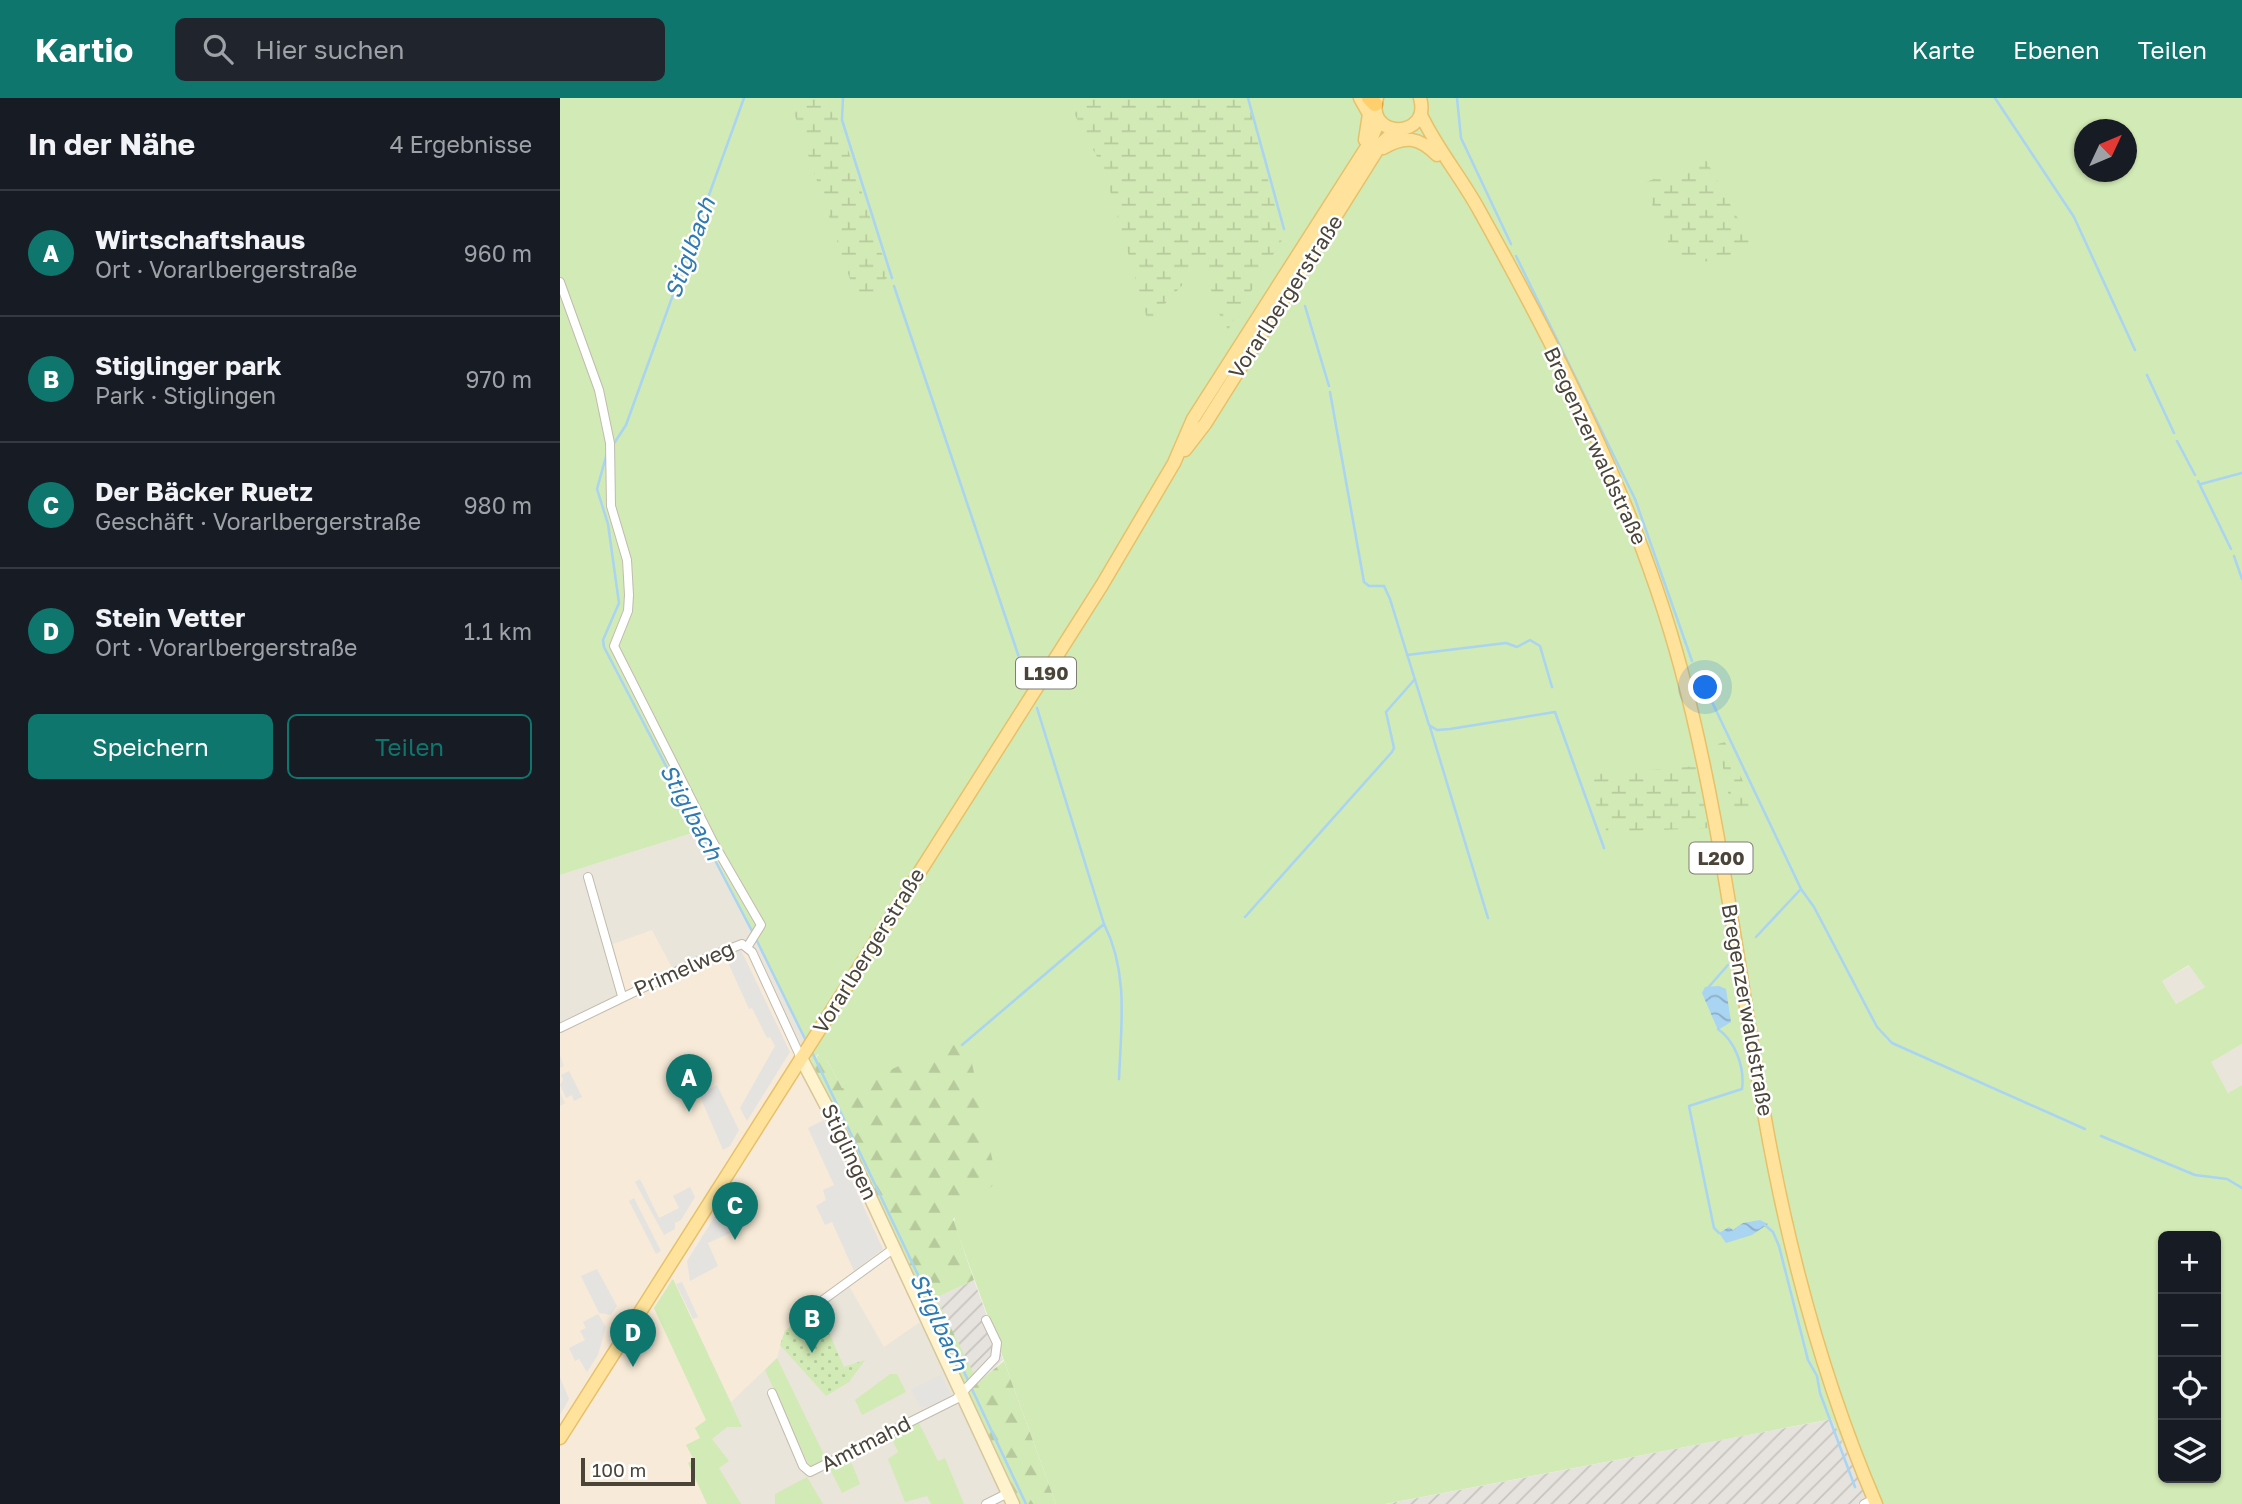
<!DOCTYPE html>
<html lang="de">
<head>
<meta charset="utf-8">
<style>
  body { margin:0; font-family:"Golos Text",sans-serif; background:#20242c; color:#f1f3f6 }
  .controls { position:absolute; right:21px; bottom:21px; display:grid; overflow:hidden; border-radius:10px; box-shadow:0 2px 5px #0004 }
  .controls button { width:63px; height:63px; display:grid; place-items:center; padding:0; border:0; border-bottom:2px solid #363941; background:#171b24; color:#f1f3f6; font:35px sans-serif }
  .compass { position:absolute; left:1514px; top:21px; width:63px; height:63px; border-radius:50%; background:#171b24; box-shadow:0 2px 5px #0004; rotate:46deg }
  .scale { position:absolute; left:21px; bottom:18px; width:114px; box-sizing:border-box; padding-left:7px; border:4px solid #4b4439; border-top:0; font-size:19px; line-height:24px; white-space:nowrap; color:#4b4439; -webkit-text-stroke:5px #fff; paint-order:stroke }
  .you { position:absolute; left:1146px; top:590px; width:24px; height:24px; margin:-18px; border:5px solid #fff; border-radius:50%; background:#1a73e8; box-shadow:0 0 0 10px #1a73e833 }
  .badge { display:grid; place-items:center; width:46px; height:46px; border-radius:50%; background:#0f766e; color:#fff; font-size:23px; font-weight:700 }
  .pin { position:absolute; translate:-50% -58px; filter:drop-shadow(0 2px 4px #0008) }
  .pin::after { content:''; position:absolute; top:37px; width:24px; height:21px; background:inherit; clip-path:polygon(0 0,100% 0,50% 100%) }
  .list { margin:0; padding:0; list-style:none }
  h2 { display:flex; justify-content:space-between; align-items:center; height:91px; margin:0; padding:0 28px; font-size:30px }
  h2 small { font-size:23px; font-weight:400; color:#9ea1a6 }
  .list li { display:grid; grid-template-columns:46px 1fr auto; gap:21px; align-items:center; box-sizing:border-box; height:126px; padding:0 28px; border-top:2px solid #363941 }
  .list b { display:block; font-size:26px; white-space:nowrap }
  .list p { margin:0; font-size:23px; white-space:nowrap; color:#9ea1a6 }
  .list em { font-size:23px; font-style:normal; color:#9ea1a6 }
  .actions { display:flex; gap:14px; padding:21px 28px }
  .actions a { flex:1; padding:16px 0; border:2px solid #0f766e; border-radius:10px; text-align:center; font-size:24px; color:#0f766e }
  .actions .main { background:#0f766e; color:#fff }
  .icon { flex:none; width:38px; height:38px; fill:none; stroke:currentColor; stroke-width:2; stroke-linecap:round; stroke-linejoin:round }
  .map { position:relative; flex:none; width:1682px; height:1406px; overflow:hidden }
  header { display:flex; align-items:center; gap:42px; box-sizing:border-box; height:98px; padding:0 35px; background:#0f766e; color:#fff }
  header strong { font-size:33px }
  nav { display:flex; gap:38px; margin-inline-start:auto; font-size:24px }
  .search { width:490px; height:63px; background:#20242c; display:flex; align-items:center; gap:18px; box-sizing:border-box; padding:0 24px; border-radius:10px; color:#9ea1a6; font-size:26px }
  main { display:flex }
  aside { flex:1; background:#171b24 }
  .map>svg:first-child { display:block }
  .residential { fill:#eae5da }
  .commercial { fill:#f7ead8 }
  .industrial { fill:url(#industrial-furrows) }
  .green { fill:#d2eab5; fill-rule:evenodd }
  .forest { fill:url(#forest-firs) }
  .wetland { fill:url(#wetland-marsh) }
  .park { fill:url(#park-dots) }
  .parking { fill:#e5e3e0 }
  .water { fill:url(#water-waves) }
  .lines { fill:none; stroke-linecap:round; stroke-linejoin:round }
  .stream { stroke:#a9d4f2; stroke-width:2.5 }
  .street-casing { stroke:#c2bbae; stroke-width:10 }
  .secondary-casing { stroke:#d6c79b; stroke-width:15 }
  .primary-casing { stroke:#e6c16a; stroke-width:15 }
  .highway-casing { stroke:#e0a43c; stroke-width:17 }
  .street { stroke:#fff; stroke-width:8 }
  .secondary { stroke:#fff3cd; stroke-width:12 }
  .primary { stroke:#ffe39c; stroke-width:12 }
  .highway { stroke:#ffcf6e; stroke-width:14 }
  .labels { text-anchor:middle; stroke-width:5; stroke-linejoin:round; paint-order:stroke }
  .shield { fill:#fff; stroke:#817c74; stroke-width:2 }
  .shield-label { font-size:19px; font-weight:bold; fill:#4b4439 }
  .street-label { font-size:21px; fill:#4b4439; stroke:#fff }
  .water-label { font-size:23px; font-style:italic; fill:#2e7ab2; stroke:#fff }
</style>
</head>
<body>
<header>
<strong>Kartio</strong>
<div class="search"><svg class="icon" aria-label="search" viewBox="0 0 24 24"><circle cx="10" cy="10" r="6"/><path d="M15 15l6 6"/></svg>Hier suchen</div>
<nav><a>Karte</a><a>Ebenen</a><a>Teilen</a></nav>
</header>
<main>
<aside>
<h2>In der Nähe<small>4 Ergebnisse</small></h2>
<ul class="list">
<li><span class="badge">A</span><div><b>Wirtschaftshaus</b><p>Ort · Vorarlbergerstraße</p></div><em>960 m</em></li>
<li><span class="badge">B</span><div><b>Stiglinger park</b><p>Park · Stiglingen</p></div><em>970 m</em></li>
<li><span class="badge">C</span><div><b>Der Bäcker Ruetz</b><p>Geschäft · Vorarlbergerstraße</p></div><em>980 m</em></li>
<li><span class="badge">D</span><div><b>Stein Vetter</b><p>Ort · Vorarlbergerstraße</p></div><em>1.1 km</em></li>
</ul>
<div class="actions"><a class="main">Speichern</a><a>Teilen</a></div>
</aside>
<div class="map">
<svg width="1682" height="1406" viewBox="0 0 1682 1406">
  <defs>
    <pattern id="industrial-furrows" width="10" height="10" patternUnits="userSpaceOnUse" patternTransform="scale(1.75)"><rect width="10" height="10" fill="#e6e2dd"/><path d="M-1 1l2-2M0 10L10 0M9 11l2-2" fill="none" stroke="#c7c3be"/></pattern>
    <pattern id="forest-firs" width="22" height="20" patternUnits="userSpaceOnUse" patternTransform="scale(1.75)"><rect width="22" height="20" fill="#d2eab5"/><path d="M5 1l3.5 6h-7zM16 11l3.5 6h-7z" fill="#b6ca9c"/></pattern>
    <pattern id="wetland-marsh" width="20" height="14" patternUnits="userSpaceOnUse" patternTransform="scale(1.75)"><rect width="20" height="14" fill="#d2eab5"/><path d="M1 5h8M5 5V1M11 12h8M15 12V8" fill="none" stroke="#b6ca9c"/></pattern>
    <pattern id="park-dots" width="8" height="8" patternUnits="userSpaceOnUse" patternTransform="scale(1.75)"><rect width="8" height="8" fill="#d2eab5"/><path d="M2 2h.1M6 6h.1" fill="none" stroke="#b6ca9c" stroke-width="1.8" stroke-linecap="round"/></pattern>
    <pattern id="water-waves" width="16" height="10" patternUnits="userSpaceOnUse" patternTransform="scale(1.75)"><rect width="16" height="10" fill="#a9d4f2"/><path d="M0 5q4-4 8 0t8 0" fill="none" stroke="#8caec5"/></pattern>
  </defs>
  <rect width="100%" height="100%" fill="#f6f3ec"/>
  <path class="residential" d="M142,732L240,929L252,965L340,1147L456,1406H0V777Z
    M1630,867L1645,889L1616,906L1602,883Z
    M1682,946V987L1668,995L1650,964Z"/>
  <path class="commercial" d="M92,832L116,877L183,848L232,951L253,984L363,1222L324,1249L285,1181L225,1233L217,1260L171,1304L112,1181L94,1210L147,1323L134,1362L129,1365L147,1406H0V1008L5,1005L0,994V970L4,968L0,957V934L60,907L64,890L53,846Z"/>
  <path class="industrial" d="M414,1182L443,1262L418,1285L376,1200Z
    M1273,1321L1310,1406H826Z"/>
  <path class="green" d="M0,0H1682V946L1651,964L1668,995L1682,987V1406H1310L1272,1321L825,1406H496L394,1125L395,1118L291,990H282L268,964L258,956L252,965L240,929L142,732L0,777ZM1524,32H1566V74H1524ZM1629,867L1645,889L1616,906L1602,883ZM1603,1138H1656V1380H1603Z
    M113,1181L182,1329H167L152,1341L169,1363L159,1370L181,1406H147L128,1365L134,1362L126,1347L140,1340L135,1330L146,1322L94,1210Z
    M217,1260L267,1363L250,1370L205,1272Z
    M330,1276H337L346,1294L302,1317L295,1302Z
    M358,1323L378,1363L385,1360L404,1406H371L367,1398L345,1404L328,1361L338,1354L331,1339Z
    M284,1361L292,1366L300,1386L282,1395L269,1369Z
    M247,1379L263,1406H215V1396Z"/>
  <path class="forest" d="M406,937L437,1084L393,1121L414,1182L376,1200L418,1284L444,1263L496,1406H456L340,1147L252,965L259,956L268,964L282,990H291Z"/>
  <path class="wetland" d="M229,0H271L329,177L301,214Z
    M506,0H687L723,140L666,235L642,166L588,224L544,72Z
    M1146,62L1194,150L1133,167L1113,155L1083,85Z
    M1165,644L1197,714L1173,718L1158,646Z
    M1139,668L1150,730L1047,734L1024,677Z"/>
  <path class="park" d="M256,1205L284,1269L305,1262L289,1284L266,1298L220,1247L225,1233Z"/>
  <path class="parking" d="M181,852L230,954L187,1023L180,1010L215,948L210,939L207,940L192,910L189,911L165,858Z
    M9,973L22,999L14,1003L12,997L6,1000L0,987L3,982L1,977Z
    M157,987L179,1032L170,1048L163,1052L139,996Z
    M264,1022L323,1151L294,1173L272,1124L265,1127L256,1108L266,1102L263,1092L274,1087L248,1030Z
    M80,1081L99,1120L119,1110L113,1098L130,1089L135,1099L121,1122L115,1125V1131L104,1137L75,1084Z
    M74,1100L101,1153L96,1156L69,1103Z
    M165,1102L177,1132L148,1145L158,1168L130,1183L127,1163Z
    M37,1171L57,1208L51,1217L39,1215L21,1178Z
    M122,1184L138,1219L133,1221L116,1186Z
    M38,1216L46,1229L38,1257L27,1274L19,1261L15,1263L9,1250L25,1242L20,1233L26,1230L23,1224Z
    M381,1277L392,1299L361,1311L351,1291Z
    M0,1279L9,1301L0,1317Z"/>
  <path class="water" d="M1159,888L1166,891L1171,924L1158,932L1142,895L1145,889Z
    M1200,1122L1208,1126L1192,1137L1166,1145L1159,1135L1169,1129L1173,1132L1183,1125Z"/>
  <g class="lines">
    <path class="stream" d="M283,0L282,22L332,180
      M688,0L724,131
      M897,0L901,40L951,146
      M1435,0L1514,119L1575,252
      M956,158L1075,401L1132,563
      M334,188L467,583
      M745,208L769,288
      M1587,277L1614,335
      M770,294L804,484L809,488H824L830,501L869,627L877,632L890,631L995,614L1044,750
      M1617,343L1635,377
      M53,347L66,327L184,0
      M47,355L37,391L48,426L59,505L43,542L44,549L193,835
      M1638,383L1671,451
      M1641,386L1682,375
      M1674,458L1682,481
      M847,557L946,545L957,549L970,542L980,548L992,589
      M1144,587L1241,791L1196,839
      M870,629L928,820
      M1241,791L1254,809L1317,929L1332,945L1525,1031
      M685,819L832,654L834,650L826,614L855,581
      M544,826C569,875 561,928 559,981
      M196,841L247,945
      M1146,892L1168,867
      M1158,931C1175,943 1185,969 1182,991L1129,1008L1154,1130L1159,1135
      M402,947L544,826L477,610
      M252,954L408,1282
      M1541,1038L1635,1077L1667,1081L1682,1090
      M1205,1127L1213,1134L1219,1148L1248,1262L1257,1278L1260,1295L1295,1389
      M411,1289L466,1406"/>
    <defs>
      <path id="street" d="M0,184L39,292L50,345L51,408L67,462L69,497L68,513L54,548L153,744L201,827L188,848
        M28,779L62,898
        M0,930L134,865L182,846L192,854L241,960
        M236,1229L263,1202L333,1151
        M212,1295L243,1368L250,1374L396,1301L435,1260L437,1245L426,1222
        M426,1406L448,1395
        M1304,1406L1314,1401"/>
      <path id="secondary" d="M241,960L278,1030L453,1406"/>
      <path id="primary" d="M800,0L809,16L805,42
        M817,0C805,42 872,41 860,0
        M861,17C877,51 901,79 919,112C1000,257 1078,410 1121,571C1160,717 1177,867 1204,1015C1227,1147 1263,1283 1316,1406
        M823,50C845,37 859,39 877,57
        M625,352L645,326L821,46L836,32
        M0,1340L542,487L614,365L633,321L810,44L819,23"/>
      <path id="highway" d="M809,0L815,6"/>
    </defs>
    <use href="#street" class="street-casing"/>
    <use href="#secondary" class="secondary-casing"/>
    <use href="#primary" class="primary-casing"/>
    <use href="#highway" class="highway-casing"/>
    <use href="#street" class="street"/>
    <use href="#secondary" class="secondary"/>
    <use href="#primary" class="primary"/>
    <use href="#highway" class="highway"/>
  </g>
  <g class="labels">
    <g class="shield">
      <rect x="456" y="559.5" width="60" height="31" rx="5"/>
      <rect x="1129.5" y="744.5" width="63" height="31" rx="5"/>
    </g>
    <g class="shield-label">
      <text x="486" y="582">L190</text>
      <text x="1161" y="767">L200</text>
    </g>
    <g class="street-label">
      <text transform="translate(726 199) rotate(-57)" y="7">Vorarlbergerstraße</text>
      <text transform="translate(1035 348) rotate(65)" y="7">Bregenzerwaldstraße</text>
      <text transform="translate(309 853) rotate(-58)" y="7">Vorarlbergerstraße</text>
      <text transform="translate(124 871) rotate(-24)" y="7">Primelweg</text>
      <text transform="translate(1187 912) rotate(80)" y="7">Bregenzerwaldstraße</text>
      <text transform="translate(289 1054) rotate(65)" y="7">Stiglingen</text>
      <text transform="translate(306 1346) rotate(-27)" y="7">Amtmahd</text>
    </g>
    <g class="water-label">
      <text transform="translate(130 150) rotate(-70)" y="8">Stiglbach</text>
      <text transform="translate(131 714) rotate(62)" y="8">Stiglbach</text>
      <text transform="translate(379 1224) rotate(65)" y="8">Stiglbach</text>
    </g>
  </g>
</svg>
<div class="controls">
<button>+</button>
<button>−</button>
<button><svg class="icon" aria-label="locate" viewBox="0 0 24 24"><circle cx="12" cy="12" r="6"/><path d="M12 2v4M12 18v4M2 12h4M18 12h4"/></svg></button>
<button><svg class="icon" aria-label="layers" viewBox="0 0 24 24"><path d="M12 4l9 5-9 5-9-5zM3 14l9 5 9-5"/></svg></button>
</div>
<svg class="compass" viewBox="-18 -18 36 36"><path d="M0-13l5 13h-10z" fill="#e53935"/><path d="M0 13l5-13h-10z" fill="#9ea1a6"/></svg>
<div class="scale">100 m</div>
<div class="you"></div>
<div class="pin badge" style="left:129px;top:1014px">A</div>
<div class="pin badge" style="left:252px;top:1255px">B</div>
<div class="pin badge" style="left:175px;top:1142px">C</div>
<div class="pin badge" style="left:73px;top:1269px">D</div>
</div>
</main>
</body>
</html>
